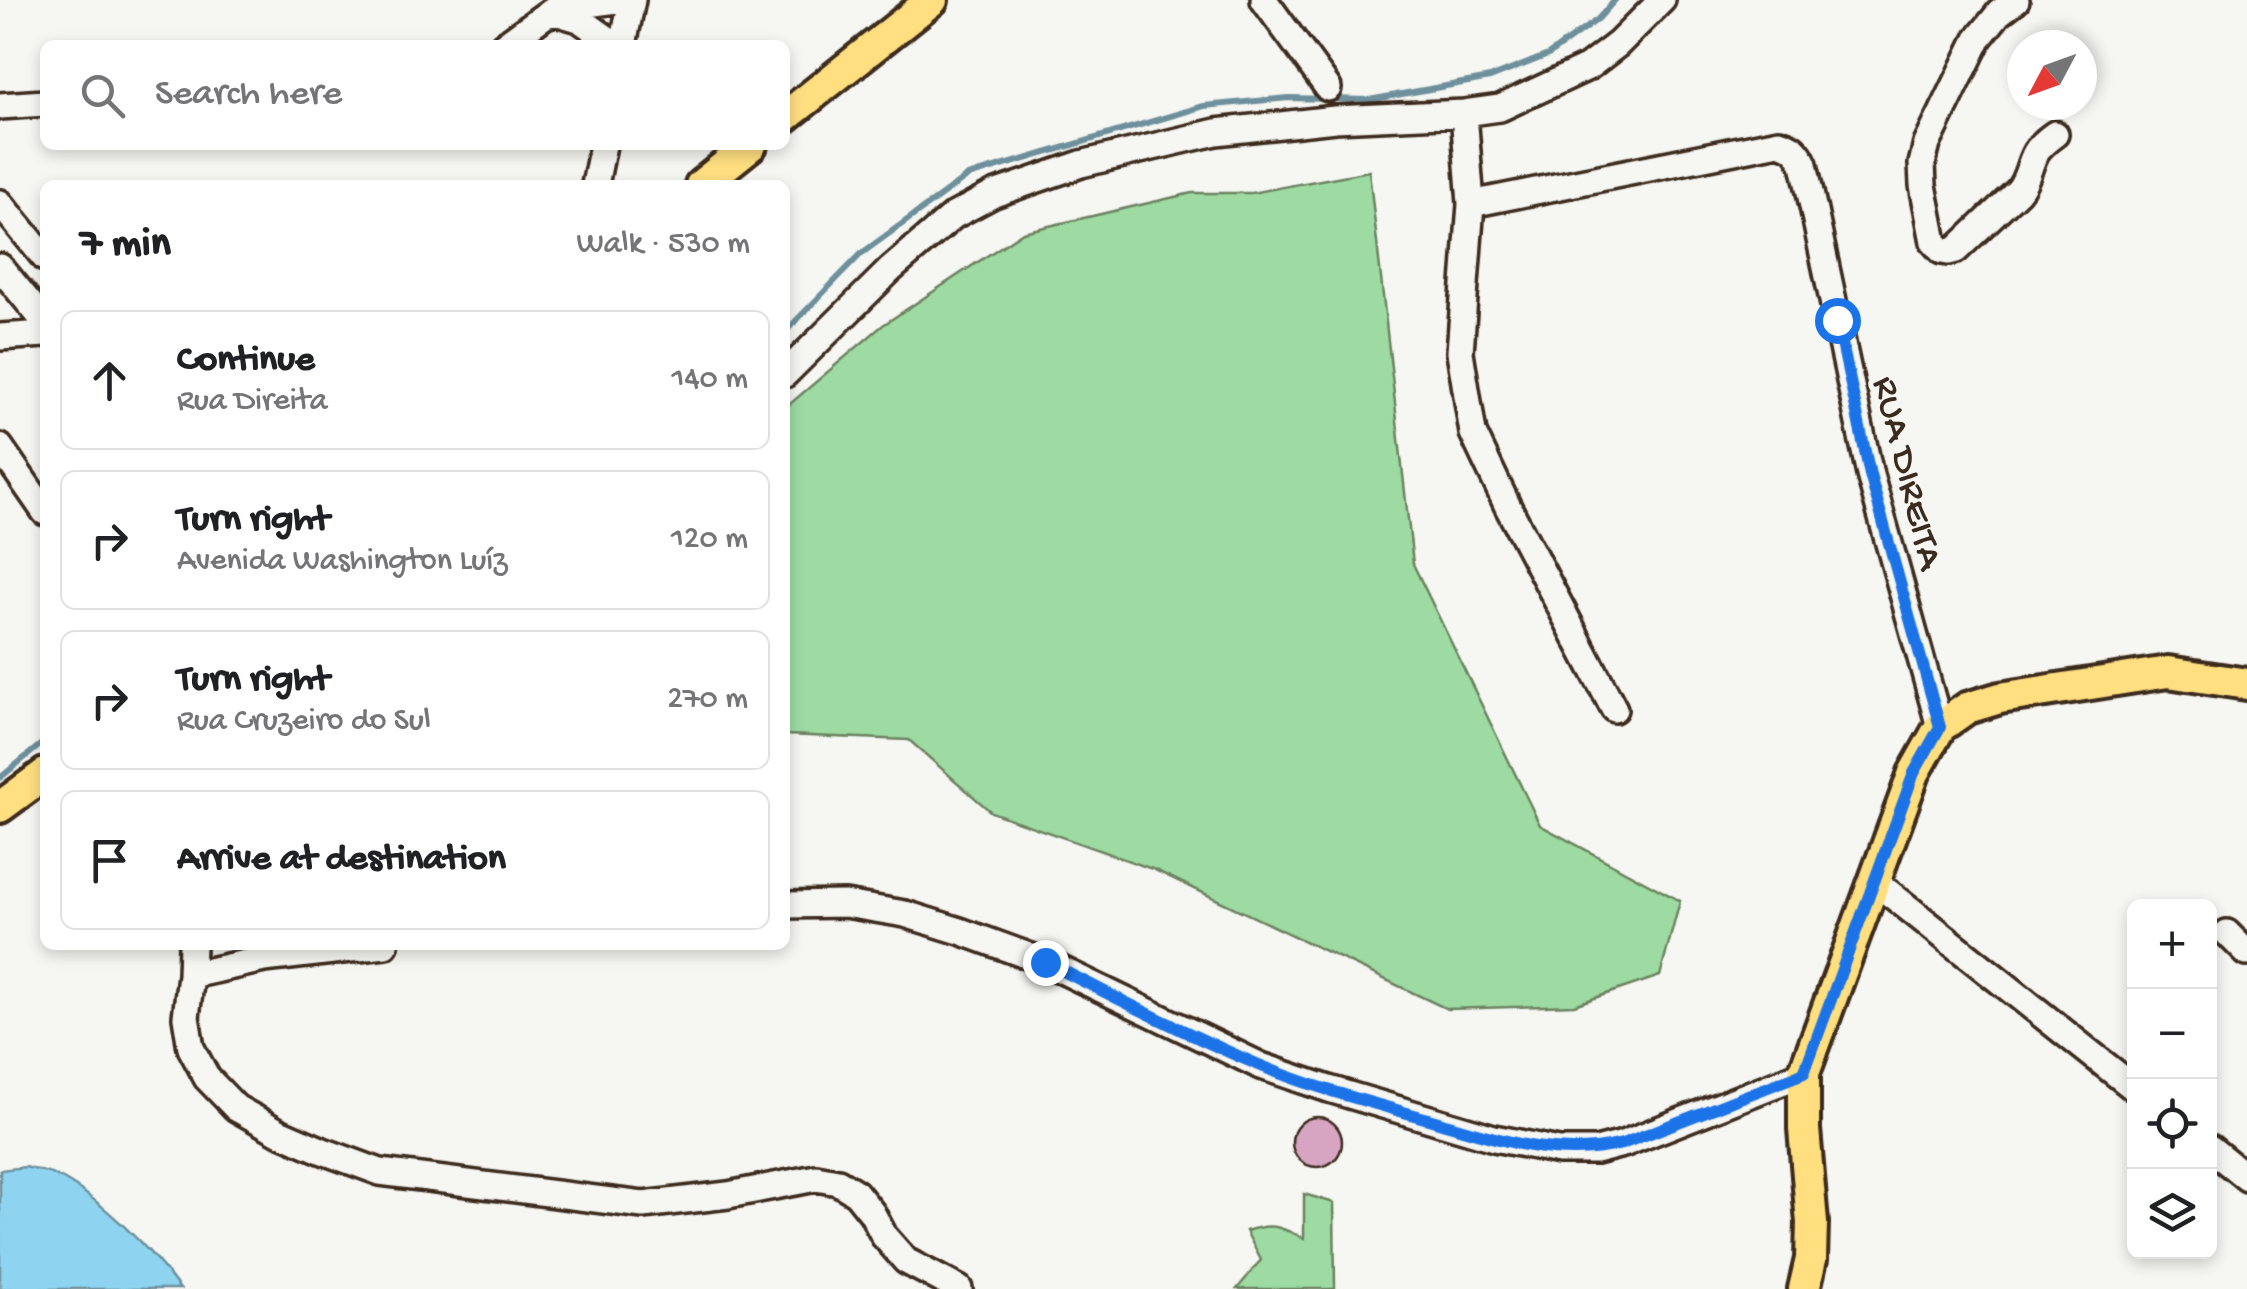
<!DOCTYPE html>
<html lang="en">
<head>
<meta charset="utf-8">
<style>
  body { margin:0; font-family:"Gochi Hand",sans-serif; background:#f2f2f2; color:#202124 }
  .controls { position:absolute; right:30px; bottom:30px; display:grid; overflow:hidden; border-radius:15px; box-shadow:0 5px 15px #0003 }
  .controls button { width:90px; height:90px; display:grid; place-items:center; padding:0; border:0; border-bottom:2px solid #e0e0e0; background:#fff; color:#202124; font:50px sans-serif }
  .compass { position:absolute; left:2007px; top:30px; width:90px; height:90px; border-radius:50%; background:#fff; box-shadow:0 5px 15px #0003; rotate:229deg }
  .stop { position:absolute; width:30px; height:30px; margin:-22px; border:8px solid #1a73e8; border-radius:50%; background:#fff }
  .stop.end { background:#1a73e8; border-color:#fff; box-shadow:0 2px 10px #0008 }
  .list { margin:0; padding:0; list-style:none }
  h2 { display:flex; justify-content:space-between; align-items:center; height:130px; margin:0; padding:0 40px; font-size:42px }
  h2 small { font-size:32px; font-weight:400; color:#757577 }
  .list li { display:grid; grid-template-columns:65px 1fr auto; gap:30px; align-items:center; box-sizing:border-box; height:140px; margin:0 20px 20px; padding:0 20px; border:2px solid #e0e0e0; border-radius:15px }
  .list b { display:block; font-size:38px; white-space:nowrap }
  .list p { margin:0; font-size:32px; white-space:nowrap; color:#757577 }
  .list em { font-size:32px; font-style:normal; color:#757577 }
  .icon { flex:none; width:55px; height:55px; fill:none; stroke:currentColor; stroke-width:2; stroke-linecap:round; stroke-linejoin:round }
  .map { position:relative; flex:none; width:2247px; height:1289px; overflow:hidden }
  .search { position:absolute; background:#fff; box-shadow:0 5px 15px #0003; left:40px; top:40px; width:750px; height:110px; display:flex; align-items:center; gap:25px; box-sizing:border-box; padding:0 35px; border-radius:15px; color:#757577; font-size:38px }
  .panel { position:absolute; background:#fff; box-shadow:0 5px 15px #0003; left:40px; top:180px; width:750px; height:770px; border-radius:15px }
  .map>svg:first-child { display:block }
  .green { fill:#9ddba3; stroke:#6c8260; stroke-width:2.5 }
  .water { fill:#8ed4f0; stroke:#6d909c; stroke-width:2.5 }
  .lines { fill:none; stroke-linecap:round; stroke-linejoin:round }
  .stream { stroke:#6d909c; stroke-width:6 }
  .building { fill:#d7a5c1; stroke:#3b2a1e; stroke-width:2.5 }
  .minor-casing { stroke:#3b2a1e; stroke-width:32 }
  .major-casing { stroke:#3b2a1e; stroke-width:38 }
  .minor { stroke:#f6f6f2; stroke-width:25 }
  .major { stroke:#ffdf80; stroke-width:30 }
  .route { stroke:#1a73e8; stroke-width:12 }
  .labels { text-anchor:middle; stroke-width:10; stroke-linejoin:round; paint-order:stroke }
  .street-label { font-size:38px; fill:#3b2a1e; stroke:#f6f6f2 }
</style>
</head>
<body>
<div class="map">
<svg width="2247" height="1289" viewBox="0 0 2247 1289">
  <rect width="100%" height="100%" fill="#f6f6f2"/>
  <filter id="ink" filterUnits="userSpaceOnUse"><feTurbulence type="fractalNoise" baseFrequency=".01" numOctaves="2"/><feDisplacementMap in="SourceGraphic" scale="20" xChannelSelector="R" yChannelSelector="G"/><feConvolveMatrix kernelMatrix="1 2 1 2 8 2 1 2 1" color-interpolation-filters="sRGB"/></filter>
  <g filter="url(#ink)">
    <path class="green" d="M1369,171L1413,564L1540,825L1680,901L1660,976L1574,1005L1447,1009L1155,870L991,812L909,740L785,735V408L883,325L1023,232L1192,193H1251Z
      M1304,1194L1334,1203L1335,1289H1237L1261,1260L1246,1231C1273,1222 1280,1227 1304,1238Z"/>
    <path class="water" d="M25,1167C37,1170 52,1173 63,1179C104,1202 152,1251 180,1289H0V1170Z"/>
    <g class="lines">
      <path class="stream" d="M785,332L862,253L968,176L1204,106L1289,98L1369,100L1490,78L1548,55L1598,19L1615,0
        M0,778L45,741"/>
    </g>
    <path class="building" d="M1292 1142a25 25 0 1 1 50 0a25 25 0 1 1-50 0Z"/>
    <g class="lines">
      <defs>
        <path id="minor" d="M1264,0L1328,88
          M2016,0L1999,13L1978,39L1927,144L1922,164L1923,185L1934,242L1942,251L1948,252L1956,250L2018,191C2029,178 2028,166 2036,152C2041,144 2048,139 2055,134
          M555,12L579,19L616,45
          M549,14L579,5L617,0
          M504,45L566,0
          M623,45L632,0
          M0,106L45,103
          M1464,113L1471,204L1460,352L1473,433L1508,507L1614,709
          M595,185L603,145
          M0,203L45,258
          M1471,204L1779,142C1793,146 1798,150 1804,164L1870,475L1940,727
          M0,267L45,322
          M0,337L45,334
          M785,374L890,270L953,216L994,194L1081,164L1216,132L1335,119L1464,113L1500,108L1588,67L1618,44L1662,0
          M0,447L45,512
          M1873,880L2134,1088
          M785,905L845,904L905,914L960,931L1045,962L1261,1066L1329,1089L1494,1138L1559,1151H1596L1623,1144L1804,1073
          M2227,933L2247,953
          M192,945L191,975L186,1017L191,1048L207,1078L236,1108L279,1132L323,1151L380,1172L643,1205L728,1195L816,1178L838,1182L856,1193L872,1213L884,1236L906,1261L959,1289
          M191,975L264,959L385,945
          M2210,1148L2247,1178"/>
        <path id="major" d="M785,117L932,0
          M701,185L751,145
          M0,807L45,774
          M1804,1289L1811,1259L1812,1223L1804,1129V1073L1914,773L1940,727L1967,708L2000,698L2168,672L2247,684"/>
      </defs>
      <use href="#minor" class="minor-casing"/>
      <use href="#major" class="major-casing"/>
      <use href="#minor" class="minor"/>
      <use href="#major" class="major"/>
    </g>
  </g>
  <g class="lines" filter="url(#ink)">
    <path class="route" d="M1045,962C1116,997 1187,1035 1259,1065C1316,1089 1377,1104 1435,1121C1499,1139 1556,1161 1622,1144L1804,1073L1914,773L1940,727L1870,475L1837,320"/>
  </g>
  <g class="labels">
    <g class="street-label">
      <text transform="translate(1911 472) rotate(76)" y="13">RUA DIREITA</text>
    </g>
  </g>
</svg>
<div class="controls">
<button>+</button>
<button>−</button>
<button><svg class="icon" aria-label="locate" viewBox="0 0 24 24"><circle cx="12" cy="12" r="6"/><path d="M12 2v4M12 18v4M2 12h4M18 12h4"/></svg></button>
<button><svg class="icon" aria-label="layers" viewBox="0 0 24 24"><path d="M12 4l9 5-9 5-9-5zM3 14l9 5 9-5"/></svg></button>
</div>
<svg class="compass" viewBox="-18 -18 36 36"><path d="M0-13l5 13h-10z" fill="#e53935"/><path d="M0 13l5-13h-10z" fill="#757577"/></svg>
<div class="stop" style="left:1837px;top:320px"></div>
<div class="stop end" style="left:1045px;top:962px"></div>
<div class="search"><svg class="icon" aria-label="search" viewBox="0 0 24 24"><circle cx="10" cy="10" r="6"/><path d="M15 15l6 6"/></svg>Search here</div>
<section class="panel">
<h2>7 min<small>Walk · 530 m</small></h2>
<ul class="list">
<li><svg class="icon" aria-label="ahead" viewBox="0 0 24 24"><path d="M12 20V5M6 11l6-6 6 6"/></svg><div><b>Continue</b><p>Rua Direita</p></div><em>140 m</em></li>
<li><svg class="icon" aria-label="right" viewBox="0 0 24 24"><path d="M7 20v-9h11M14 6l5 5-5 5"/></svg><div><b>Turn right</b><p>Avenida Washington Luíz</p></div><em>120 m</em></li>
<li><svg class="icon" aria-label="right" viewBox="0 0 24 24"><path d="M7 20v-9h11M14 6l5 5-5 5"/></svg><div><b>Turn right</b><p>Rua Cruzeiro do Sul</p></div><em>270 m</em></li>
<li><svg class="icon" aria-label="arrive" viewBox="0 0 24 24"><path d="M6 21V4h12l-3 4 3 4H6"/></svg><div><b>Arrive at destination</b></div></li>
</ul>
</section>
</div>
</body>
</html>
